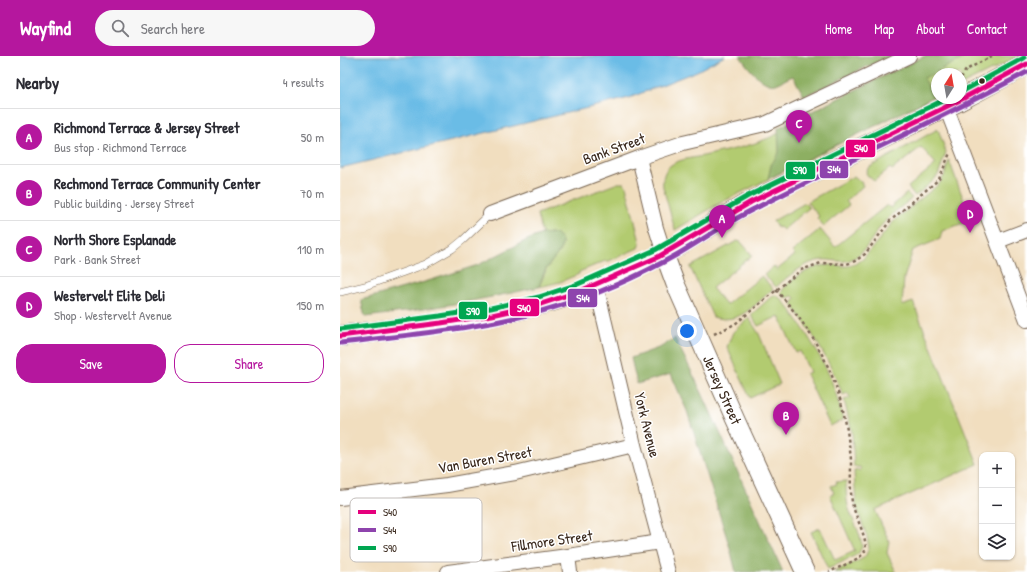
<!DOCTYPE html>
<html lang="en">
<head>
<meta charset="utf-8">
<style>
  body { margin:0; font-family:"Patrick Hand",sans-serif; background:#f7f7f7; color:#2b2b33 }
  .controls { position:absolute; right:12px; bottom:12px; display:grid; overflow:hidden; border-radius:8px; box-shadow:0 1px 3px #0004 }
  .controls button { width:36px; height:36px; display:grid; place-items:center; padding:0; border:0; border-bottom:1px solid #e1e1e2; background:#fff; color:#2b2b33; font:20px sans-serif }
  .compass { position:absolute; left:591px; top:12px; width:36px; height:36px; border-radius:50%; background:#fff; box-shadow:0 1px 3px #0004; rotate:11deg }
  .you { position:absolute; left:347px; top:275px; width:14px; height:14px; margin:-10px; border:3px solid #fff; border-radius:50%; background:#1a73e8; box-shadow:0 0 0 6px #1a73e833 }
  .badge { display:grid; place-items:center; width:26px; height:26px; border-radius:50%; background:#b5179e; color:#fff; font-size:13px; font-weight:700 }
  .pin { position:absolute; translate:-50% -33px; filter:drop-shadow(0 1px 2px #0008) }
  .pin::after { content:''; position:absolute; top:21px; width:14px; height:12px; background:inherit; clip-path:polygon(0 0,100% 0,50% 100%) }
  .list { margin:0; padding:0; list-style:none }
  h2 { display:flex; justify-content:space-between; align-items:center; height:52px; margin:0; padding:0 16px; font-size:17px }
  h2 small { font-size:13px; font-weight:400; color:#7c7c81 }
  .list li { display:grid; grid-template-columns:26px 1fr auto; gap:12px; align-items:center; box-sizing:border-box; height:56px; padding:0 16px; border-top:1px solid #e1e1e2 }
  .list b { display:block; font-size:15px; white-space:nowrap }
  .list p { margin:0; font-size:13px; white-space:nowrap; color:#7c7c81 }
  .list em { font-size:13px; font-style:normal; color:#7c7c81 }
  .actions { display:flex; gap:8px; padding:12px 16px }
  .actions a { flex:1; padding:9px 0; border:1px solid #b5179e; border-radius:16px; text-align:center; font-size:14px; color:#b5179e }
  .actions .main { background:#b5179e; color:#fff }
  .icon { flex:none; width:22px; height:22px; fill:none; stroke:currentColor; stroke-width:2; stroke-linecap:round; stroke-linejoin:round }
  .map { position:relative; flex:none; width:687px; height:516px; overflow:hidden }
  header { display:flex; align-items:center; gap:24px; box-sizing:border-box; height:56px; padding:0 20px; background:#b5179e; color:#fff }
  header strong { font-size:19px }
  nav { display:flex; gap:22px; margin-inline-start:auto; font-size:14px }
  .search { width:280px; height:36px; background:#f7f7f7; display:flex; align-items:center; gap:10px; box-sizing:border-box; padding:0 14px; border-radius:22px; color:#7c7c81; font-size:15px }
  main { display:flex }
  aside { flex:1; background:#fff }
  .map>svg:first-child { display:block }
  .green { fill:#b2cb70; stroke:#767a47 }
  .forest { fill:#8daf62; stroke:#646c40 }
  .water { fill:#6bbce6; stroke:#537382 }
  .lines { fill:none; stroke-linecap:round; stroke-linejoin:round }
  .service-casing { stroke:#7b6956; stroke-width:8 }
  .minor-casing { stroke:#7b6956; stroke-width:16 }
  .tertiary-casing { stroke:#7b6956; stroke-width:20 }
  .secondary-casing { stroke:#7b6956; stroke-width:22 }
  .path { stroke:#7b6956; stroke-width:2.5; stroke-dasharray:3 3; stroke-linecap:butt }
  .service { stroke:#fff; stroke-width:7 }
  .minor { stroke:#fff; stroke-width:14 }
  .tertiary { stroke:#fff; stroke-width:18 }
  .secondary { stroke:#fff; stroke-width:20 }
  .bus-1-casing { stroke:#fff; stroke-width:8 }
  .bus-2-casing { stroke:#fff; stroke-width:8 }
  .bus-3-casing { stroke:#fff; stroke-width:8 }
  .bus-1 { stroke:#e5007d; stroke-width:5 }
  .bus-2 { stroke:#8e44ad; stroke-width:5 }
  .bus-3 { stroke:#00a651; stroke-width:5 }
  .bus-dot { fill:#3b2a1e; stroke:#fff; stroke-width:1.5 }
  .labels { text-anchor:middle; stroke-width:3; stroke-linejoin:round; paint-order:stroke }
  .street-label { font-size:15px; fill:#3b2a1e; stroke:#fff }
  .key { fill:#fff; stroke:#c4bfbc; stroke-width:1 }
  .key-label { font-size:11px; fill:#3b2a1e }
  .line-badge { stroke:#fff; stroke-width:1.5 }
  .badge-label { font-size:11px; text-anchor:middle; font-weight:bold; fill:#fff }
</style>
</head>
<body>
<header>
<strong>Wayfind</strong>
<div class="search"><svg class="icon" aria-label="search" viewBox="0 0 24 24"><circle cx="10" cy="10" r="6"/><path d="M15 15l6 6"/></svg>Search here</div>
<nav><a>Home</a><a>Map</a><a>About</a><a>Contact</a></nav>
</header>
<main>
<aside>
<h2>Nearby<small>4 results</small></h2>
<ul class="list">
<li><span class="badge">A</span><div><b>Richmond Terrace &amp; Jersey Street</b><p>Bus stop · Richmond Terrace</p></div><em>50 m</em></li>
<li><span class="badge">B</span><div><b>Rechmond Terrace Community Center</b><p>Public building · Jersey Street</p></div><em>70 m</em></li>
<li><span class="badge">C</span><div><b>North Shore Esplanade</b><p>Park · Bank Street</p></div><em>110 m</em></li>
<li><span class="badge">D</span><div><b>Westervelt Elite Deli</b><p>Shop · Westervelt Avenue</p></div><em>150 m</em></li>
</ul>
<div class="actions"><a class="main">Save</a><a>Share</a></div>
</aside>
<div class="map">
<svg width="687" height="516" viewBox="0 0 687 516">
  <rect width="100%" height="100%" fill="#fff"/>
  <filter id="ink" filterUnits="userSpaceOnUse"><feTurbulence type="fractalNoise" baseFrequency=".025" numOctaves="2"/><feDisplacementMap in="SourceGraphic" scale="8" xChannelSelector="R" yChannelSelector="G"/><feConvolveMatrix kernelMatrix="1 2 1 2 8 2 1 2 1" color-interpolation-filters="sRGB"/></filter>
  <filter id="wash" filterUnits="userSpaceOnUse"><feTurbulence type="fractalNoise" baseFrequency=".012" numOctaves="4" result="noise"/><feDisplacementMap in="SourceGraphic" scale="16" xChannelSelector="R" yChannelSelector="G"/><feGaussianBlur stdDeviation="0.9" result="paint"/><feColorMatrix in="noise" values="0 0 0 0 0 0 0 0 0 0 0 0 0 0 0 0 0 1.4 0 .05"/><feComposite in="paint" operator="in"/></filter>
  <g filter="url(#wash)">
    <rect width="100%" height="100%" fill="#f1debf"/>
    <path class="green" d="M585,0H680L621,29V18H597V39L380,147L335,174L323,131C322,123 324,114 331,109C341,102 356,102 368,99C394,93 414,90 439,77L438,72Z
      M598,73L606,96L601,111L598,119L593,125L575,140L568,131L596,108L581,91L552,114L550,112L534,125L528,120L526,117L528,112Z
      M609,104L631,164L602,175L600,183L573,194L564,222L562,250L573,246L638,408L535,454L549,485L547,497L556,516H494L520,504L525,501L529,492L527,481L516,450L514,415L521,414L520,411H514L512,376L504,344L510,342L508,337L503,339C490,306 473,277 452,249L455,242L453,240L446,242L441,238C443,231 448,228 453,224C463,216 475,210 488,209C504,209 508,214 523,203L555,164L600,127L605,118Z
      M514,120L521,126L523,130L506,145L509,149L484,170L477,162L479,160L467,146Z
      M278,127H284L286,130L300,186L298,192L269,205H265L239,216V218L220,226L199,231L206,214L222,190L212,177L202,178L197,158Z
      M567,137L572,142C561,151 549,160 540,171C532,182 525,197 512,203C503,208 492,203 482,204C464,206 449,220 436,231L424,219L434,210L437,214L455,199L452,196L480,173L495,191L547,149L550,152Z
      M465,147L469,152L443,174L440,171L438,172L433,165Z
      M397,185L401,186L412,199L372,232L386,249L422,220L433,233C414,249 400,269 373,261L350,211Z
      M435,239C448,243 480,300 487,314C494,330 499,347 503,364L490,370L466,318L470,316L460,295L456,297L439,260L418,270L411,259L432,240Z
      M409,262L419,278L440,328L410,342L387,291L393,276Z
      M506,425C506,433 506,441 508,450C512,464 521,476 522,491L518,498L488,513L471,476L480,472L495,504L515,495L490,439L494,437L491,430L497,428L496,426Z"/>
    <path class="forest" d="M400,0H550L464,40L453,20C447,22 442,26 436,28C423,32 406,9 400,0Z
      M585,0H628L584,22L593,41L428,123L431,109L439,96L438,72Z
      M212,177C235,184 213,202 206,213C203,218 201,225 199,231C141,244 84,254 25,261L21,244L88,225L138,209L187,184L202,178Z
      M335,282L362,337L443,516H396L390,492L347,355L331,318L297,328L291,302L321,291Z"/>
    <path class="water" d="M0,0H385L357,15L289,42L0,112Z"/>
  </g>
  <g filter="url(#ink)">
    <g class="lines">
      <defs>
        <path id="service" d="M0,236L25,230L86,208L112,193L123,184L150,158"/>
        <path id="minor" d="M606,51L687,264
          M299,102L316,172L324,197
          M150,158L299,102L343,87L425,68L569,0
          M658,185L687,174
          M256,229L294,389L328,516
          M0,442L107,429L175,417L294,389
          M228,500L230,516
          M108,516L228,500L320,486"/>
        <path id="tertiary" d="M324,197L335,227L395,363L465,516"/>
        <path id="secondary" d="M0,280C66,271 137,266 201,248C228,241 253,230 278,219C299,210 321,200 341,188C364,174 387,159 411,146L620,44L687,8"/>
      </defs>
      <use href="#service" class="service-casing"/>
      <use href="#minor" class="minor-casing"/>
      <use href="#tertiary" class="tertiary-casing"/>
      <use href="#secondary" class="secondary-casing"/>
      <path class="path" d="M621,22L626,14L652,0
        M436,234C475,277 501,324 508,382C509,390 511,398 511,406C511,420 510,433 512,446C514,459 529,484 525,495C522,503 497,512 489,516
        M374,278L395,268L461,214L481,207L507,208L515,205L525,198L550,165L599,123L610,97"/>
      <use href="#service" class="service"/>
      <use href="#minor" class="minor"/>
      <use href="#tertiary" class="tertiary"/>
      <use href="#secondary" class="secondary"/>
      <defs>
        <path id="bus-1" d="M0,280L101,267L152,259L201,248L240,235L318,201L411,146L620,44L687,8"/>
        <path id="bus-2" d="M1,287C72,278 146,273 215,251C256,239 301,219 338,198C364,183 389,165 416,152C506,106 598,64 687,16"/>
        <path id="bus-3" d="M621,36L684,2
          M0,273L100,260L151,252L199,241L238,228L315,194L408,140L608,42"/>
      </defs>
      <use href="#bus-1" class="bus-1-casing"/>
      <use href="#bus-2" class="bus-2-casing"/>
      <use href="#bus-3" class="bus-3-casing"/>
      <use href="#bus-1" class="bus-1"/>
      <use href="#bus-2" class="bus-2"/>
      <use href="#bus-3" class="bus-3"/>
    </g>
  </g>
  <circle class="bus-dot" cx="642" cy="25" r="3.5"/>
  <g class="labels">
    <g class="street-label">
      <text transform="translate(274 93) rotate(-20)" y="5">Bank Street</text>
      <text transform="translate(382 334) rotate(66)" y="5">Jersey Street</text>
      <text transform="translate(307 369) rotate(76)" y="5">York Avenue</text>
      <text transform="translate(145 404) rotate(-10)" y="5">Van Buren Street</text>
      <text transform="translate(212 485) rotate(-8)" y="5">Fillmore Street</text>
    </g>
  </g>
  <rect x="10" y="442" width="132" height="64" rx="6" class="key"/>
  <rect x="18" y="454" width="18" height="4" fill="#e5007d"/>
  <rect x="18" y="472" width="18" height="4" fill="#8e44ad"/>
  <rect x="18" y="490" width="18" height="4" fill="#00a651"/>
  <g class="key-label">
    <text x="43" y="460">S40</text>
    <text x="43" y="478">S44</text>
    <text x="43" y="496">S90</text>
  </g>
  <g class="line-badge">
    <rect x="505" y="83" width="31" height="19" rx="4" fill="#e5007d"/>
    <rect x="479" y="104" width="30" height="19" rx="4" fill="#8e44ad"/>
    <rect x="445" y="105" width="31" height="19" rx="4" fill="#00a651"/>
    <rect x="227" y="232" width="31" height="20" rx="4" fill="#8e44ad"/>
    <rect x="169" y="242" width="31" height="19" rx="4" fill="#e5007d"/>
    <rect x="118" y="245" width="30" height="19" rx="4" fill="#00a651"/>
  </g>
  <g class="badge-label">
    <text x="521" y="96">S40</text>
    <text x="494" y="117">S44</text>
    <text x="460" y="118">S90</text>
    <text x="243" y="246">S44</text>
    <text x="184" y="256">S40</text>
    <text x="133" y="259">S90</text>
  </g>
</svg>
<div class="controls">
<button>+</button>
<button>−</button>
<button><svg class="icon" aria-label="layers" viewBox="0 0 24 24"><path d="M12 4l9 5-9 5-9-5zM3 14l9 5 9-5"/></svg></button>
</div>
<svg class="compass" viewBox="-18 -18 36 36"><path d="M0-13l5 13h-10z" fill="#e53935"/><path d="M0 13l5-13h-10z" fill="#7c7c81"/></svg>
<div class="you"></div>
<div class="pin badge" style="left:382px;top:182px">A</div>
<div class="pin badge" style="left:446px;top:379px">B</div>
<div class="pin badge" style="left:459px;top:87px">C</div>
<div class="pin badge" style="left:630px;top:177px">D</div>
</div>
</main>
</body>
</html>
